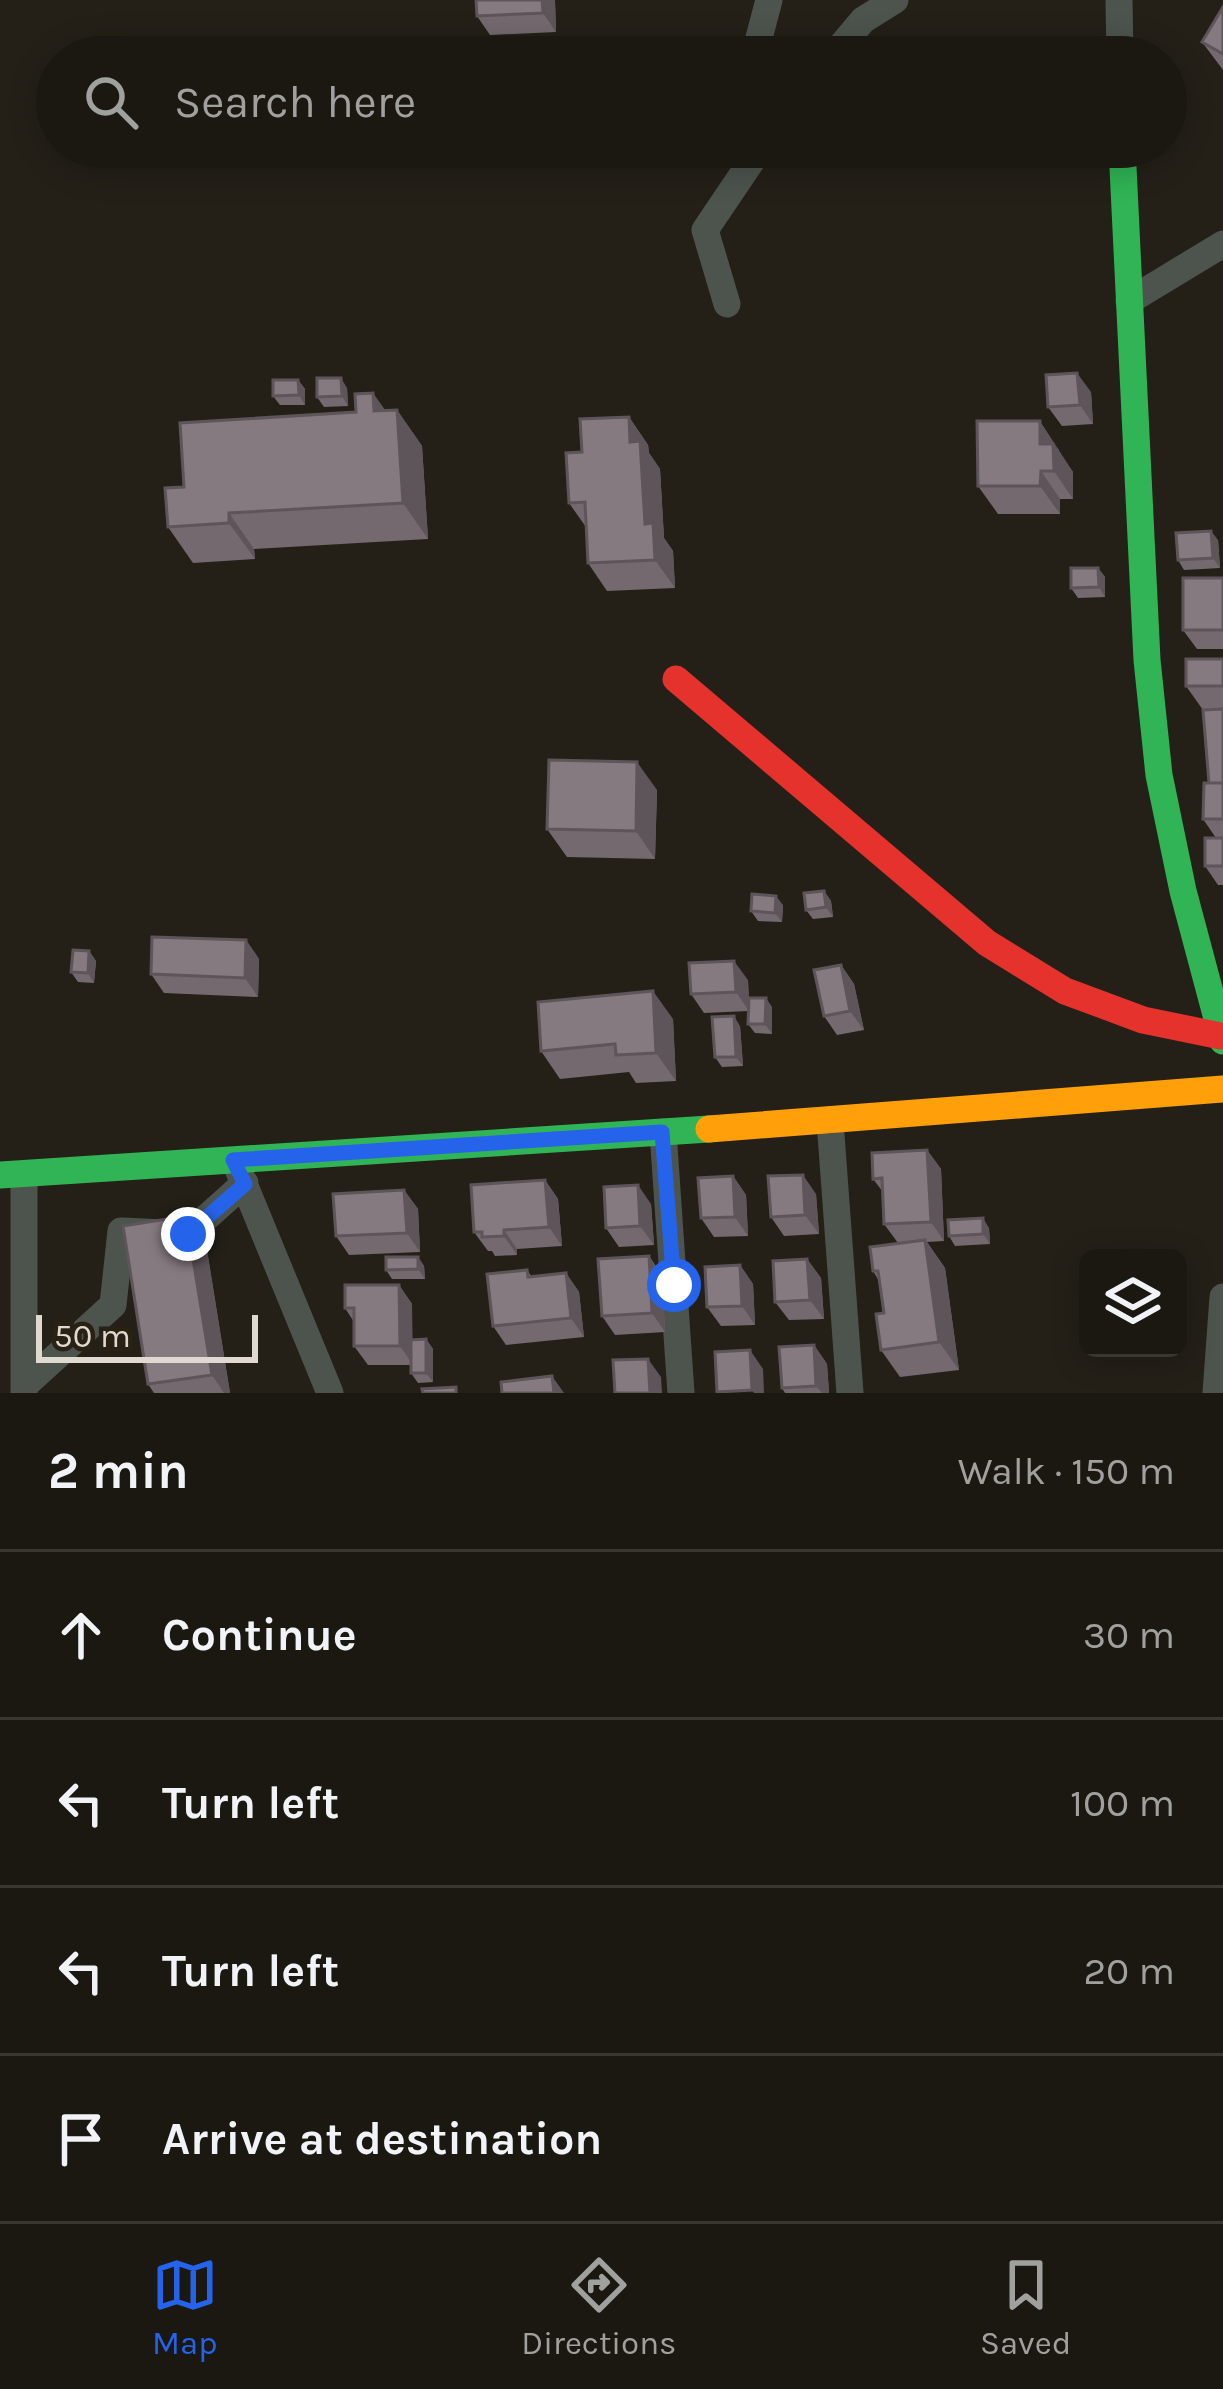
<!DOCTYPE html>
<html lang="en">
<head>
<meta charset="utf-8">
<style>
  body { margin:0; font-family:Karla,sans-serif; background:#282520; color:#f1f3f6 }
  .controls { position:absolute; right:36px; bottom:36px; display:grid; overflow:hidden; border-radius:18px; box-shadow:0 6px 30px #0003 }
  .controls button { width:108px; height:108px; display:grid; place-items:center; padding:0; border:0; border-bottom:3px solid #393732; background:#1b1812; color:#f1f3f6; font:60px sans-serif }
  .scale { position:absolute; left:36px; bottom:30px; width:222px; box-sizing:border-box; padding-left:12px; border:6px solid #dfd9d0; border-top:0; font-size:33px; line-height:42px; white-space:nowrap; color:#dfd9d0; -webkit-text-stroke:9px #292113; paint-order:stroke }
  .stop { position:absolute; width:36px; height:36px; margin:-27px; border:9px solid #2563eb; border-radius:50%; background:#fff }
  .stop.end { background:#2563eb; border-color:#fff; box-shadow:0 3px 12px #0008 }
  .list { margin:0; padding:0; list-style:none }
  h2 { display:flex; justify-content:space-between; align-items:center; height:156px; margin:0; padding:0 48px; font-size:51px }
  h2 small { font-size:39px; font-weight:400; color:#a0a09f }
  .list li { display:grid; grid-template-columns:78px 1fr auto; gap:36px; align-items:center; box-sizing:border-box; height:168px; padding:0 48px; border-top:3px solid #393732 }
  .list b { display:block; font-size:45px; white-space:nowrap }
  .list em { font-size:39px; font-style:normal; color:#a0a09f }
  .icon { flex:none; width:66px; height:66px; fill:none; stroke:currentColor; stroke-width:2; stroke-linecap:round; stroke-linejoin:round }
  .map { position:relative; flex:none; width:1223px; height:1393px; overflow:hidden }
  .search { position:absolute; background:#1b1812; box-shadow:0 6px 30px #0003; left:36px; right:36px; top:36px; height:132px; display:flex; align-items:center; gap:30px; box-sizing:border-box; padding:0 42px; border-radius:66px; color:#a0a09f; font-size:45px }
  .sheet { height:828px; background:#1b1812 }
  nav { display:flex; justify-content:space-around; align-items:center; box-sizing:border-box; height:168px; border-top:3px solid #393732; background:#1b1812; font-size:33px; color:#a0a09f }
  nav a { display:grid; justify-items:center; gap:6px }
  nav .on { color:#2563eb }
  .map>svg:first-child { display:block }
  .lines { fill:none; stroke-linecap:round; stroke-linejoin:round }
  .street { stroke:#4d544e; stroke-width:27 }
  .fast { stroke:#30b455; stroke-width:27 }
  .slow { stroke:#ff9f0a; stroke-width:27 }
  .jam { stroke:#e5322d; stroke-width:27 }
  .wall { fill:#73696f }
  .shaded-wall { fill:#5e555a }
  .building { fill:#867a81; stroke:#5e555a; stroke-width:3 }
  .route { stroke:#2563eb; stroke-width:15 }
</style>
</head>
<body>
<div class="map">
<svg width="1223" height="1393" viewBox="0 0 1223 1393">
  <rect width="100%" height="100%" fill="#242018"/>
  <g class="lines">
    <path class="street" d="M1119,0L1120,57
      M754,57L769,0
      M832,57L863,20L895,0
      M1129,301L1223,244
      M727,304L705,230L761,147
      M830,1121L850,1393
      M663,1132L681,1393
      M238,1169L330,1393
      M24,1175V1393
      M24,1386L113,1305L121,1231L188,1234L245,1183
      M1216,1393L1223,1297"/>
    <path class="fast" d="M1122,147L1147,660L1159,775L1183,891L1223,1041
      M0,1175L709,1129"/>
    <path class="slow" d="M709,1129L1223,1089"/>
    <path class="jam" d="M676,679L987,943L1065,991L1143,1020L1221,1036"/>
  </g>
  <path class="wall" d="M476,0H555L556,32L490,35L477,16Z
    M1223,7V70L1202,42Z
    M352,147H397L398,165L365,166Z
    M298,380L305,389V405H280L273,396Z
    M347,388L348,406L324,407L317,397Z
    M1091,392L1093,424L1062,426L1048,407Z
    M397,410L422,446L428,539L254,549L255,559L193,563L168,527L184,487L385,411Z
    M629,417L648,445L649,453L660,469L664,538L673,551L675,588L607,591L588,563L586,527L569,503L582,452Z
    M1059,449V453L1073,472V499H1060V514H998L978,486Z
    M1218,540L1220,568L1184,570L1178,560Z
    M1098,568L1105,577V597L1078,598L1071,588Z
    M1223,578V649H1197L1183,630Z
    M1223,659V885H1218L1205,866L1216,838L1203,819L1209,783L1203,710L1186,686Z
    M657,790L655,859L567,857L547,829Z
    M824,891L831,901L833,917L813,919L806,910Z
    M783,905L782,922L758,921L751,911Z
    M246,940L259,959L258,997L164,993L151,974Z
    M89,951L96,961L94,983L78,982L71,972Z
    M841,965L854,984L864,1030L837,1035L824,1016Z
    M748,980L749,1002L772,1007V1034L755,1033L748,1024L749,1011L704,1013L691,994Z
    M673,1019L676,1081L636,1083L629,1072L560,1079L541,1051Z
    M740,1026L743,1066L722,1067L715,1057Z
    M927,1150L941,1169L944,1241L927,1242L945,1268L959,1370L900,1377L881,1350L884,1313L879,1281L873,1271L898,1243L884,1224L883,1192L873,1179Z
    M733,1176L746,1195L748,1236L714,1237L701,1218Z
    M545,1180L558,1199L562,1246L517,1249V1255L495,1256L492,1251H488L474,1232Z
    M404,1190L418,1209L420,1252L349,1255L336,1236Z
    M816,1194L819,1234L784,1236L771,1217Z
    M651,1204L654,1245L619,1247L606,1228Z
    M186,1216L206,1244L230,1393H154L148,1384Z
    M989,1228L990,1244L955,1246L949,1236Z
    M649,1256L662,1275L665,1332L615,1335L602,1316Z
    M418,1257L424,1266L425,1279H392L386,1270Z
    M807,1259L821,1278L824,1319L789,1320L775,1302Z
    M740,1265L753,1284L755,1325L721,1326L707,1307Z
    M527,1270L532,1277L566,1273L579,1292L584,1337L506,1345L493,1326Z
    M399,1285L412,1304V1340L426,1339L433,1349V1382L418,1383L411,1373V1365H368L354,1346V1322L345,1308Z
    M814,1345L827,1364L829,1393H785L782,1388Z"/>
  <path class="shaded-wall" d="M542,0H555L556,32L543,13Z
    M385,147H397L398,165Z
    M1077,373L1091,392L1093,424L1080,405Z
    M341,378L347,388L348,406L342,396Z
    M298,380L305,389V405L299,395Z
    M373,393L398,428L397,410L422,446L428,539L403,503L374,411Z
    M629,417L648,445L649,453L660,469L664,538L673,551L675,588L655,560L645,524L630,442Z
    M1040,421L1073,472V499L1054,471L1040,444Z
    M1041,471L1060,499V514L1040,486Z
    M229,513L254,549L255,559L229,523Z
    M1211,531L1218,540L1220,568L1213,558Z
    M1098,568L1105,577V597L1099,587Z
    M637,762L657,790L655,859L636,831Z
    M824,891L831,901L833,917L826,907Z
    M776,896L783,905L782,922L775,913Z
    M246,940L259,959L258,997L245,978Z
    M89,951L96,961L94,983L88,973Z
    M734,961L748,980L749,1011L736,992Z
    M841,965L854,984L864,1030L850,1011Z
    M653,991L673,1019L676,1081L656,1053Z
    M766,998L772,1007V1034L765,1024Z
    M734,1016L740,1026L743,1066L736,1057Z
    M927,1150L941,1169L944,1241L931,1222Z
    M803,1175L816,1194L819,1234L805,1215Z
    M733,1176L746,1195L748,1236L735,1217Z
    M545,1180L558,1199L562,1246L549,1227Z
    M638,1185L651,1204L654,1245L640,1226Z
    M404,1190L418,1209L420,1252L407,1233Z
    M186,1216L206,1244L230,1393H224L212,1375Z
    M983,1218L989,1228L990,1244L983,1234Z
    M504,1230L517,1249V1255L504,1236Z
    M925,1240L945,1268L959,1370L939,1342Z
    M649,1256L662,1275L665,1332L652,1313Z
    M418,1257L424,1266L425,1279L418,1269Z
    M807,1259L821,1278L824,1319L810,1300Z
    M740,1265L753,1284L755,1325L742,1306Z
    M566,1273L579,1292L584,1337L571,1318Z
    M399,1285L412,1304L413,1365L400,1346Z
    M426,1339L433,1349V1382L426,1373Z
    M814,1345L827,1364L829,1393H822L816,1386Z
    M750,1350L763,1369L764,1393H754L752,1390Z
    M648,1359L661,1377L662,1393H650Z
    M552,1376L564,1393H554Z"/>
  <path class="building" d="M476,0H542L543,13L477,16Z
    M1223,7V54L1202,42Z
    M1077,373L1080,405L1048,407L1046,375Z
    M317,378H341L342,396L317,397Z
    M273,380H298L299,395L273,396Z
    M373,393L374,411L397,410L403,503L229,513V523L168,527L165,488L184,487L180,423L356,412L355,394Z
    M629,417L630,442L640,441L645,524L653,523L655,560L588,563L585,502L569,503L566,453L582,452L580,419Z
    M977,421H1040V444H1053L1054,471H1041L1040,486H978Z
    M1211,531L1213,558L1178,560L1176,533Z
    M1071,568H1098L1099,587L1071,588Z
    M1183,578H1223V630H1183Z
    M1186,659H1223V686H1186Z
    M1223,709V783H1209L1203,710Z
    M549,760L637,762L636,831L547,829Z
    M1204,783H1223V819H1203Z
    M1205,838H1223V866H1205Z
    M824,891L826,907L806,910L804,893Z
    M752,894L776,896L775,913L751,911Z
    M152,937L246,940L245,978L151,974Z
    M73,950L89,951L88,973L71,972Z
    M734,961L736,992L691,994L689,963Z
    M841,965L850,1011L824,1016L814,970Z
    M653,991L656,1053L616,1055L615,1044L541,1051L538,1002Z
    M749,998H766L765,1024H748Z
    M734,1016L736,1057H715L712,1017Z
    M927,1150L931,1222L884,1224L882,1178L873,1179L872,1153Z
    M803,1175L805,1215L771,1217L768,1176Z
    M733,1176L735,1217L701,1218L698,1178Z
    M545,1180L549,1227L504,1230V1236L482,1237V1232H474L471,1185Z
    M638,1185L640,1226L606,1228L604,1187Z
    M404,1190L407,1233L336,1236L333,1194Z
    M186,1216L212,1375L148,1384L123,1226Z
    M983,1218V1234L949,1236L948,1220Z
    M925,1240L939,1342L881,1350L876,1314L884,1313L878,1271H873L870,1247Z
    M649,1256L652,1313L602,1316L598,1259Z
    M386,1257H418V1269L386,1270Z
    M807,1259L810,1300L775,1302L773,1261Z
    M740,1265L742,1306L707,1307L705,1267Z
    M527,1270L528,1277L566,1273L571,1318L493,1326L487,1274Z
    M345,1285H399L400,1346H354V1308H345Z
    M426,1339V1373H411V1340Z
    M814,1345L816,1386L782,1388L779,1347Z
    M750,1350L752,1390L717,1392L715,1352Z
    M648,1359L650,1393H615L613,1360Z
    M552,1376L554,1393H502L501,1382Z
    M456,1387V1393H423L422,1389Z"/>
  <g class="lines">
    <path class="route" d="M188,1234L245,1184L233,1160L662,1132L674,1285"/>
  </g>
</svg>
<div class="controls">
<button><svg class="icon" aria-label="layers" viewBox="0 0 24 24"><path d="M12 4l9 5-9 5-9-5zM3 14l9 5 9-5"/></svg></button>
</div>
<div class="scale">50 m</div>
<div class="stop" style="left:674px;top:1285px"></div>
<div class="stop end" style="left:188px;top:1234px"></div>
<div class="search"><svg class="icon" aria-label="search" viewBox="0 0 24 24"><circle cx="10" cy="10" r="6"/><path d="M15 15l6 6"/></svg>Search here</div>
</div>
<section class="sheet">
<h2>2 min<small>Walk · 150 m</small></h2>
<ul class="list">
<li><svg class="icon" aria-label="ahead" viewBox="0 0 24 24"><path d="M12 20V5M6 11l6-6 6 6"/></svg><div><b>Continue</b></div><em>30 m</em></li>
<li><svg class="icon" aria-label="left" viewBox="0 0 24 24"><path d="M17 20v-9H6M10 6l-5 5 5 5"/></svg><div><b>Turn left</b></div><em>100 m</em></li>
<li><svg class="icon" aria-label="left" viewBox="0 0 24 24"><path d="M17 20v-9H6M10 6l-5 5 5 5"/></svg><div><b>Turn left</b></div><em>20 m</em></li>
<li><svg class="icon" aria-label="arrive" viewBox="0 0 24 24"><path d="M6 21V4h12l-3 4 3 4H6"/></svg><div><b>Arrive at destination</b></div></li>
</ul>
</section>
<nav>
<a class="on"><svg class="icon" aria-label="map" viewBox="0 0 24 24"><path d="M3 6l6-2 6 2 6-2v14l-6 2-6-2-6 2zM9 4v14M15 6v14"/></svg>Map</a>
<a><svg class="icon" aria-label="directions" viewBox="0 0 24 24"><path d="M12 3l9 9-9 9-9-9zM9 14v-3h6M13 9l2 2-2 2"/></svg>Directions</a>
<a><svg class="icon" aria-label="saved" viewBox="0 0 24 24"><path d="M7 4h10v16l-5-4-5 4z"/></svg>Saved</a>
</nav>
</body>
</html>
